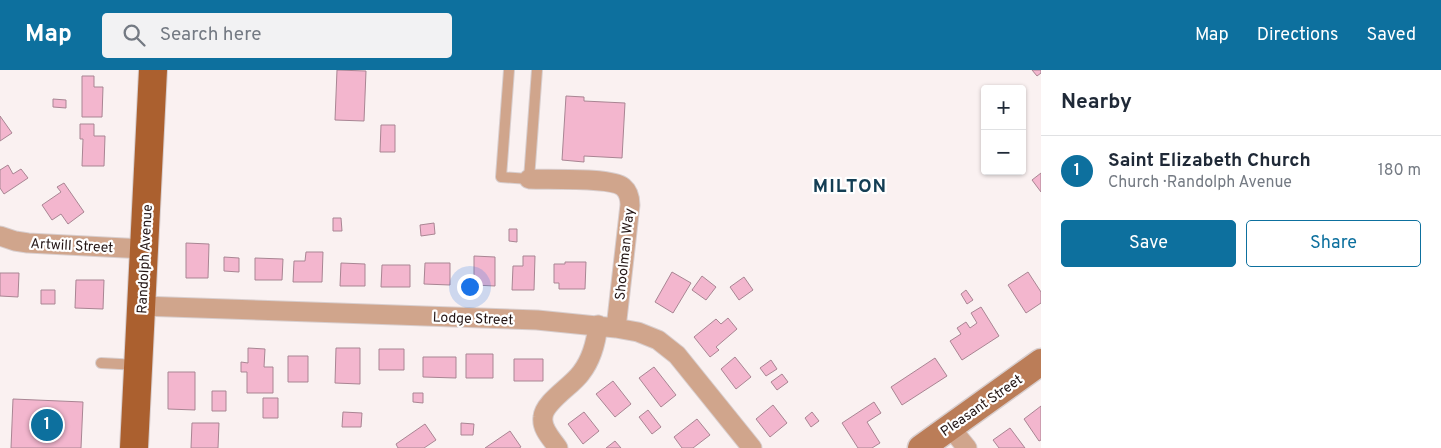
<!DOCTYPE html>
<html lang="en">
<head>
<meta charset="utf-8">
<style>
  body { margin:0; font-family:Overpass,sans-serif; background:#f2f2f3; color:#1f2937 }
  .controls { position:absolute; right:15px; top:15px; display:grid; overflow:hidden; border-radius:5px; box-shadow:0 1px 4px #0004 }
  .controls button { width:45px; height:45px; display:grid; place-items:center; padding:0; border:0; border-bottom:1px solid #e0e1e3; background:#fff; color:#1f2937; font:25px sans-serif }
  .you { position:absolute; left:469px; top:216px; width:18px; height:18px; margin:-12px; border:4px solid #fff; border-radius:50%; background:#1a73e8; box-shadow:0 0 0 8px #1a73e833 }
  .badge { display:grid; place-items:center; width:32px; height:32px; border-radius:50%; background:#0d709e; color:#fff; font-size:16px; font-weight:700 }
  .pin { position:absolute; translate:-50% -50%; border:2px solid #fff; box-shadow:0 1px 5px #0006 }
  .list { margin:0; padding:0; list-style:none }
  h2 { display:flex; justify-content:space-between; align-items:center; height:65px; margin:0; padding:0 20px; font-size:21px }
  h2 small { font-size:16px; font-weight:400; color:#747a83 }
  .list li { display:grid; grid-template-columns:32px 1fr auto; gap:15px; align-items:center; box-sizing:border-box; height:70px; padding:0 20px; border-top:1px solid #e0e1e3 }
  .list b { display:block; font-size:19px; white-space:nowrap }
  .list p { margin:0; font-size:16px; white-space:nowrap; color:#747a83 }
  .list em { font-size:16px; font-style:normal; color:#747a83 }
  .actions { display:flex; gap:10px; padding:15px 20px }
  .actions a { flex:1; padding:11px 0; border:1px solid #0d709e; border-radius:5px; text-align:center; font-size:18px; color:#0d709e }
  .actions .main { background:#0d709e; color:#fff }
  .icon { flex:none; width:28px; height:28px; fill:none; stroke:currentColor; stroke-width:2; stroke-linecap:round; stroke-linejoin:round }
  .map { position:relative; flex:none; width:1041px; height:378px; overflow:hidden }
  header { display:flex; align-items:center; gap:30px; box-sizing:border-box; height:70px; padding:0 25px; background:#0d709e; color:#fff }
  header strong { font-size:24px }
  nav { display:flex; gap:28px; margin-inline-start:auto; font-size:18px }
  .search { width:350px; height:45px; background:#f2f2f3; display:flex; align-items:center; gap:12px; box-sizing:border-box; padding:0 18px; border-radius:5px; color:#747a83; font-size:19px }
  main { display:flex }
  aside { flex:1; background:#fff }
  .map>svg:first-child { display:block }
  .building { fill:#f3b6ce; stroke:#a98593 }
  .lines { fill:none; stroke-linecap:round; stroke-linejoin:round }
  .lane-casing { stroke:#d8cece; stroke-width:12 }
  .street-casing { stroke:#d8cece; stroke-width:21 }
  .secondary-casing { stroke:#d8cece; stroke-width:29 }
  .primary-casing { stroke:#d8cece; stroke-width:30 }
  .lane { stroke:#d0a58c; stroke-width:10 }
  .street { stroke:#d0a58c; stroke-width:19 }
  .secondary { stroke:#bb7d58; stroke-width:26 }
  .primary { stroke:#ab602f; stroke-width:28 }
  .labels { text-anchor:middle; stroke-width:4.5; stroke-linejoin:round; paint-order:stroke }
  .street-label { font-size:14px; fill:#241615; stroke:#fff }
  .district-label { font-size:19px; font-weight:bold; letter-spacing:1px; fill:#143e54; stroke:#fff }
</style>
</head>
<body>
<header>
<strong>Map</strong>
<div class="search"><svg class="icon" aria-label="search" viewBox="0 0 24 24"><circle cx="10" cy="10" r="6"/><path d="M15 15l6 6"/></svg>Search here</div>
<nav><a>Map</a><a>Directions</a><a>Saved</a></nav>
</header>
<main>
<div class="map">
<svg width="1041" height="378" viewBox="0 0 1041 378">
  <rect width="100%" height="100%" fill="#faf1f1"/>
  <path class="building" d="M337,0L366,1L364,51L335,50Z
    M1032,0H1041V3L1037,6Z
    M82,6H94V17H103L102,47H82Z
    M566,26L584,27V31L625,33L622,88L584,86V92L562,90Z
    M53,29L66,30V38L53,37Z
    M0,46L12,63L0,71Z
    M80,54H94V66H105L104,96H82L83,69H80Z
    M381,55H395V82H380Z
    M8,95L13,104L21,99L28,108L4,124L0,118V100Z
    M1041,103V122L1032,110Z
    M64,113L84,142L68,154L61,144L52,150L42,135L61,122L57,117Z
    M333,148H341L342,161H333Z
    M434,153L435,164L421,166L420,155Z
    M509,159H517V172L509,171Z
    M186,173L209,174L208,208H186Z
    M306,182H323L322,212H293L294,191H305Z
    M474,186L495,187V216L474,215Z
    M523,186H535L534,220H512L513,196H523Z
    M224,187L239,188V202L224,201Z
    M255,188L283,189L282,210H255Z
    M565,192H586L585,219H559V213H554V194H565Z
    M341,193L365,194V216H340Z
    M425,193H450V215L424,214Z
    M382,195H410V217H381Z
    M672,202L691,213L673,243L655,232Z
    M1028,202L1041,222V233L1026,243L1008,215Z
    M0,203H19L18,227L0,226Z
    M702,206L716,217L706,230L692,220Z
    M744,207L753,220L739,230L730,217Z
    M76,210H104L103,239L75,238Z
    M41,220H55V234H41Z
    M966,220L973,230L967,234L961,224Z
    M981,237L999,266L962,290L950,271L961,264L957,258L966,252L970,258L977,253L971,243Z
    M728,248L737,259L716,277L719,280L710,287L694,267L716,249L721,254Z
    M248,278L265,279L264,297H273V323H247V302H241V292L248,293Z
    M336,278H360V314L335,313Z
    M379,279H404V300H379Z
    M466,284H493V308H466Z
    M288,286H308V312H288Z
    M423,287H456V308L423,307Z
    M735,287L751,307L736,319L721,299Z
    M935,288L947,306L902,335L891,317Z
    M514,289H543V311H514Z
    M771,290L777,299L766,306L760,298Z
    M654,297L676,325L661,337L639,308Z
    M168,302H195V340L168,339Z
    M782,304L788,312L777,320L771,312Z
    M613,311L631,334L615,347L596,324Z
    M212,321H226V341H212Z
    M413,323H423V333L413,332Z
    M263,328H278V348H263Z
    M13,329L83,332L81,378H11Z
    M874,332L881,343L867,352L880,373L872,378H858L842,353Z
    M773,335L787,353L770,367L756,349Z
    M1041,336V370L1039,371L1024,349Z
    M648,340L661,357L652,364L639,347Z
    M343,342L362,343L361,357H342Z
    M584,342L599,361L583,374L568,354Z
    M812,342L819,351L811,357L805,348Z
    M697,349L710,365L693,378H682L674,367Z
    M192,353H219L218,378H191Z
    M461,353L474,354L473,365H461Z
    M425,354L436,370L424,378H398L396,374Z
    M1010,358L1025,378H999L993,370Z
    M510,361L521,377L519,378H485Z
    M615,371L621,378H606Z"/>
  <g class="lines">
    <defs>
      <path id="lane" d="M509,0L501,107L529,109L537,0
        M101,293L138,295"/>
      <path id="street" d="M529,109C548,110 611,107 623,117C629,122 630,128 630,135L616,258
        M0,166L15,171L28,173L144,179
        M141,236L537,250L616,258L638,262L658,270L677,285L752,378
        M950,357L967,378
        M558,378C552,369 541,359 543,347C544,332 572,316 581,303C592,289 596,273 598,255"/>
      <path id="secondary" d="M921,378L1041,292"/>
      <path id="primary" d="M134,378L153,0"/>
    </defs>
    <use href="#lane" class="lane-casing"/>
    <use href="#street" class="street-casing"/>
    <use href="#secondary" class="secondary-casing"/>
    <use href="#primary" class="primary-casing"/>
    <use href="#lane" class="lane"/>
    <use href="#street" class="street"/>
    <use href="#secondary" class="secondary"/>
    <use href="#primary" class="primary"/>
  </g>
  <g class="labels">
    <g class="street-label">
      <text transform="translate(72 175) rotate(3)" y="5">Artwill Street</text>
      <text transform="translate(624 184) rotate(-84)" y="5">Shoolman Way</text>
      <text transform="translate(144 189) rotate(-87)" y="5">Randolph Avenue</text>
      <text transform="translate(473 248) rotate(2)" y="5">Lodge Street</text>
      <text transform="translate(981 335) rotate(-35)" y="5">Pleasant Street</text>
    </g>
    <g class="district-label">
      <text x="850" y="122">MILTON</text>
    </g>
  </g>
</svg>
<div class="controls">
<button>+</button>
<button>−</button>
</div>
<div class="you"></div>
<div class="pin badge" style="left:47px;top:355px">1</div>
</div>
<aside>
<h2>Nearby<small></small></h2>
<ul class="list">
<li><span class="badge">1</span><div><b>Saint Elizabeth Church</b><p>Church · Randolph Avenue</p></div><em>180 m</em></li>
</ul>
<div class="actions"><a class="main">Save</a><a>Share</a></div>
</aside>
</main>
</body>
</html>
